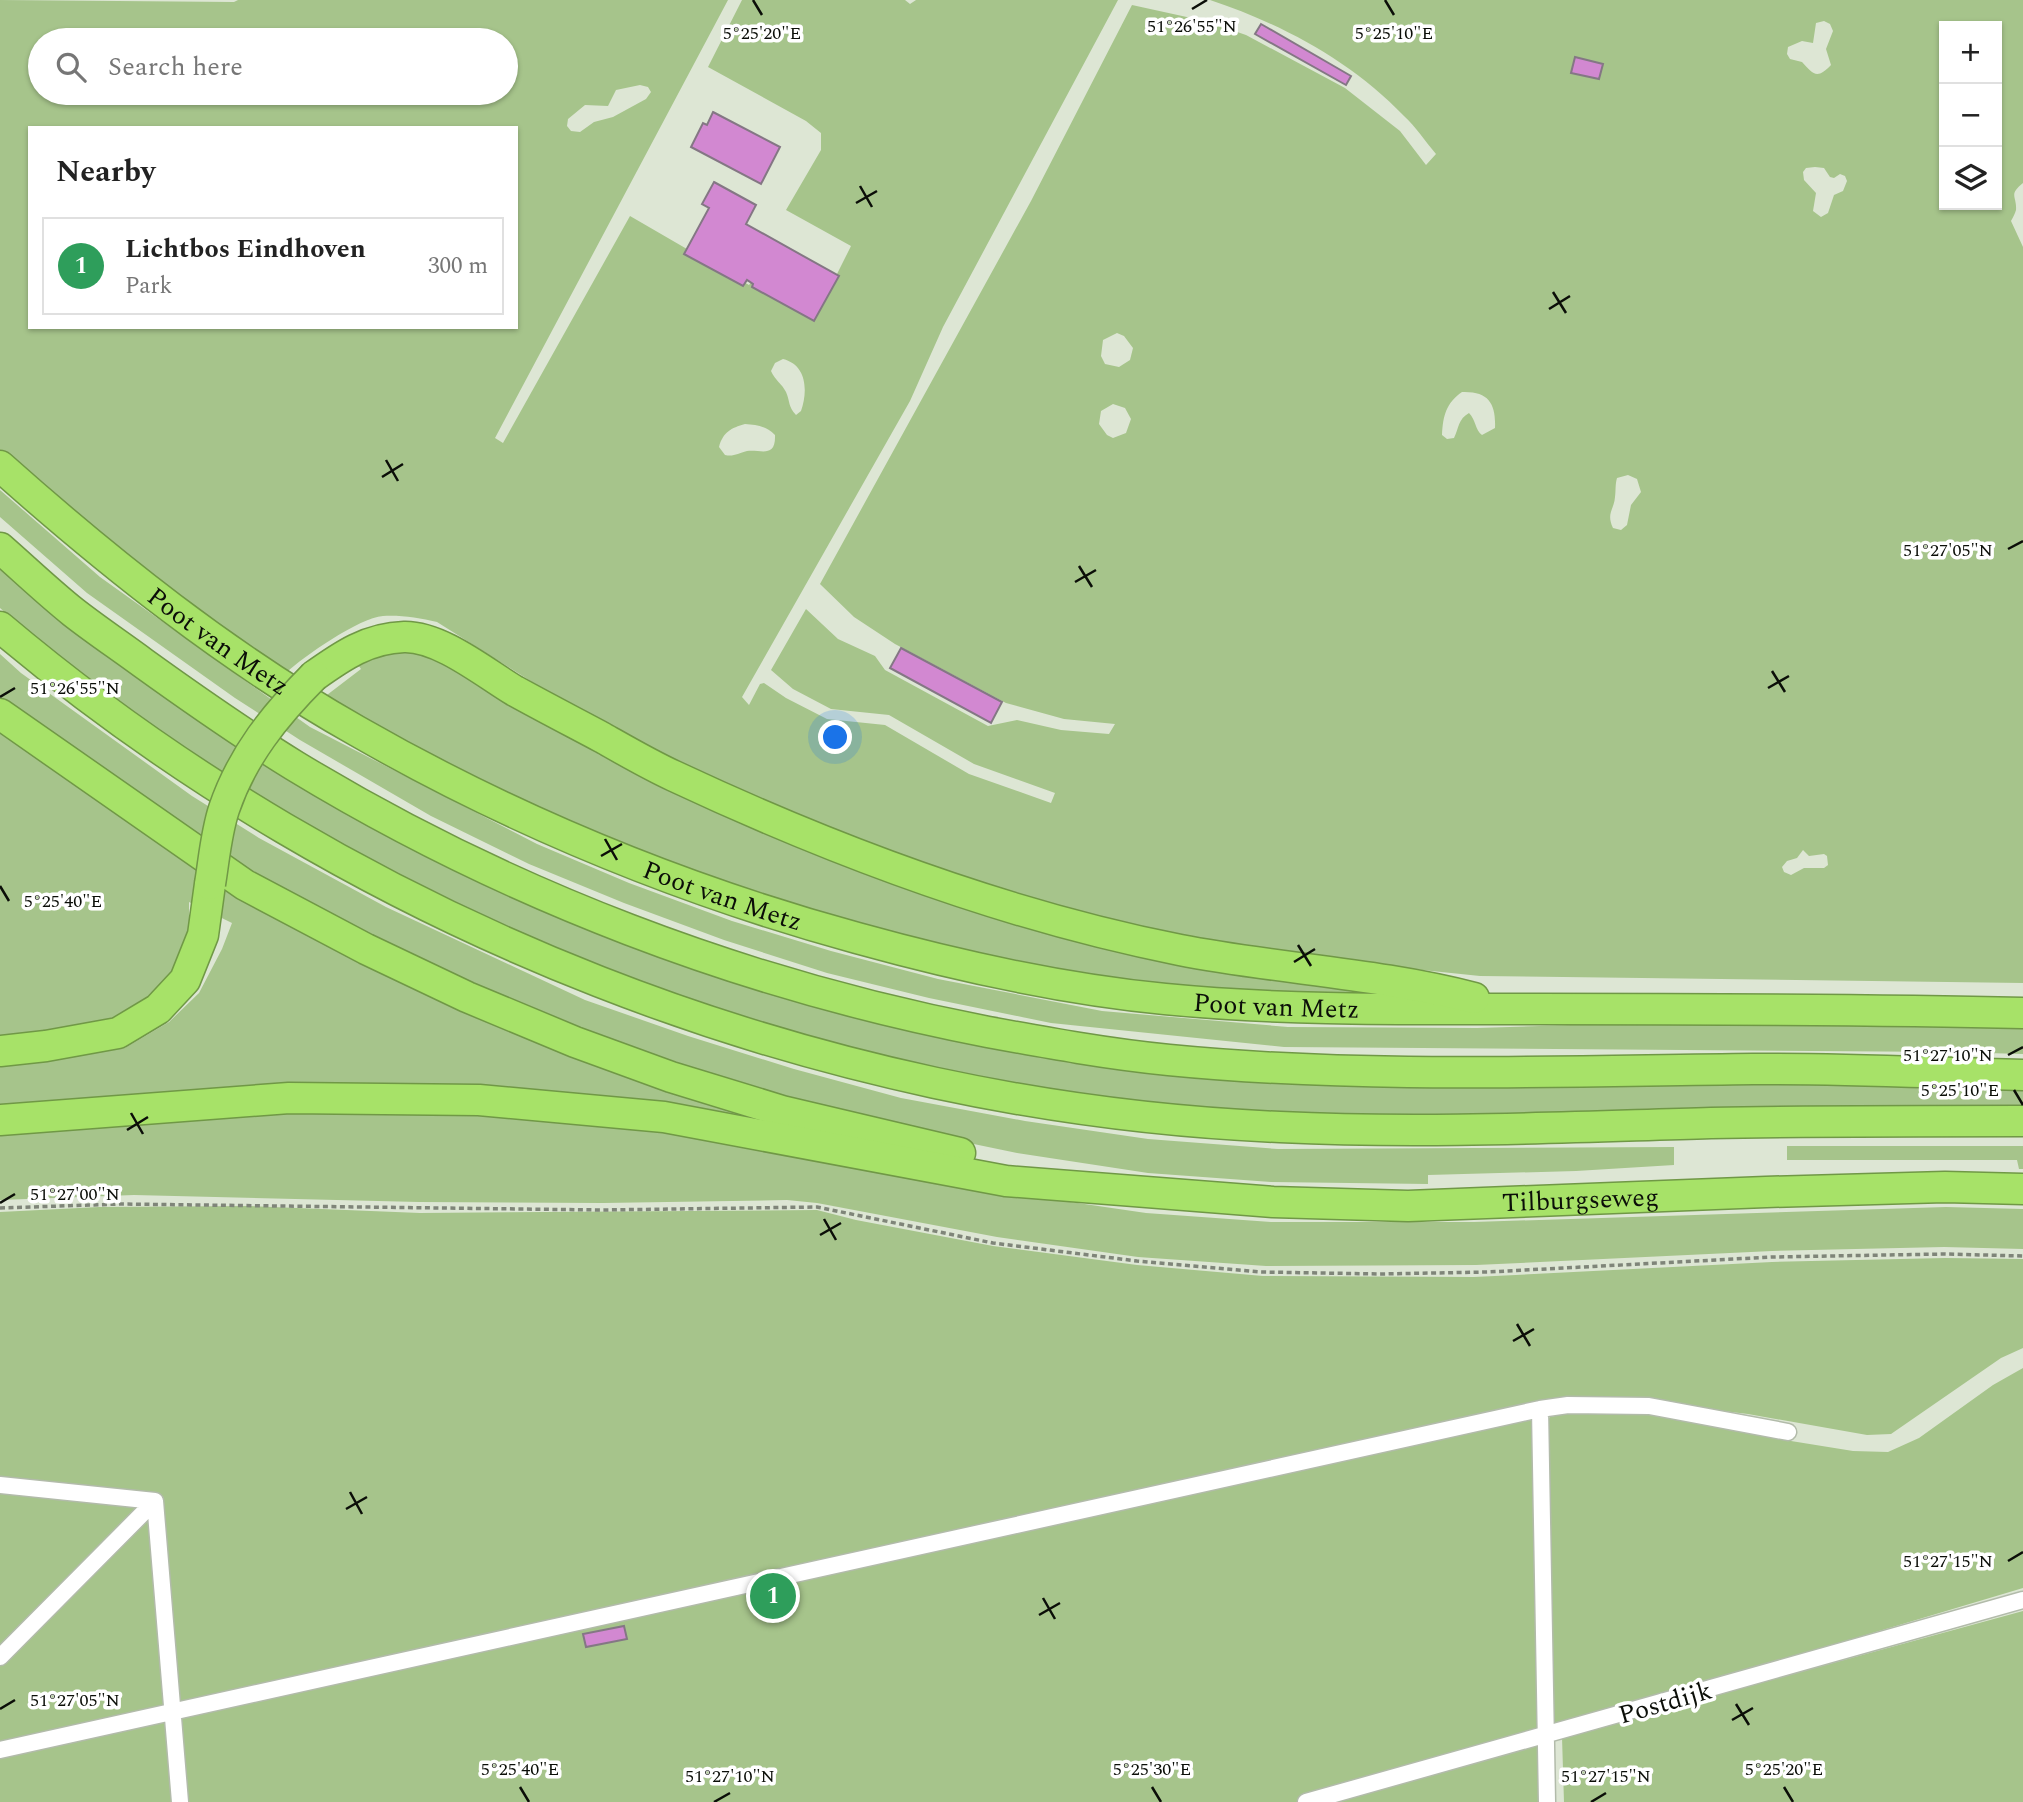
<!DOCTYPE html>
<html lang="en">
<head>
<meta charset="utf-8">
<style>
  body { margin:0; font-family:Spectral,serif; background:#f6f6f6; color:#222 }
  .controls { position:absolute; right:21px; top:21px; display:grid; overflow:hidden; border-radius:0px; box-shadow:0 2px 5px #0004 }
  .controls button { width:63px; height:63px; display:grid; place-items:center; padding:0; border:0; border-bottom:2px solid #e0e0e0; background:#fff; color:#222; font:35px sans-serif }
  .you { position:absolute; left:836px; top:738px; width:24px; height:24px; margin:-18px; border:5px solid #fff; border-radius:50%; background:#1a73e8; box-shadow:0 0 0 10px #1a73e833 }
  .badge { display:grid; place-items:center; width:46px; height:46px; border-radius:50%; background:#963297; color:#fff; font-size:23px; font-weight:700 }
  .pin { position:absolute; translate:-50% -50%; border:4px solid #fff; box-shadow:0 2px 7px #0006 }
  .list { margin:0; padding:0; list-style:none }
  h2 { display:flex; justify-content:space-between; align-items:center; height:91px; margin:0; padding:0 28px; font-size:30px }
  h2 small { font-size:23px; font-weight:400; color:#767676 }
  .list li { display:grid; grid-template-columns:46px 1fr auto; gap:21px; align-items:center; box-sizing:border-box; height:98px; margin:0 14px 14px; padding:0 14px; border:2px solid #e0e0e0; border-radius:0px }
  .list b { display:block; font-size:26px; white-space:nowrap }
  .list p { margin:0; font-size:23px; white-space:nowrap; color:#767676 }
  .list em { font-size:23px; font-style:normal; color:#767676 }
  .icon { flex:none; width:38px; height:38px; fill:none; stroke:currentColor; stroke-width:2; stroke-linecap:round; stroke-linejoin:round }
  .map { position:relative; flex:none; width:2023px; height:1802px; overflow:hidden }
  .search { position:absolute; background:#fff; box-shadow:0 2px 5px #0004; left:28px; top:28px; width:490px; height:77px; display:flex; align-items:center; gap:18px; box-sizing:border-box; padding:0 24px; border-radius:38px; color:#767676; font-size:26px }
  .panel { position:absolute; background:#fff; box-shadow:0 2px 5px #0004; left:28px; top:126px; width:490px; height:203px; border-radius:0px }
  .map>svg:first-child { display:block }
  .green { fill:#a6c48b; fill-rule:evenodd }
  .building { fill:#d288d1; stroke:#847784; stroke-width:2 }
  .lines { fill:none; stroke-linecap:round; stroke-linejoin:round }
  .street-casing { stroke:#b2bbaa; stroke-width:19 }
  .highway-casing { stroke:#709846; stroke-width:33 }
  .path { stroke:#7f8579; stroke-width:3.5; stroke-dasharray:5 3.5; stroke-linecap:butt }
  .street { stroke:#fff; stroke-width:16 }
  .highway { stroke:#a7e268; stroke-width:30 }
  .highway-bridge-casing { stroke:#709846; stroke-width:33; stroke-linecap:butt }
  .highway-bridge { stroke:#a7e268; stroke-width:30 }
  .ticks { fill:none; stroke:#0b0e08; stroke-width:2.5 }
  .labels { text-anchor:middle; stroke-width:7; stroke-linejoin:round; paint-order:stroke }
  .street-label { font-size:26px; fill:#0b0e08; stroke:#fff }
  .ticks-label { font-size:18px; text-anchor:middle; fill:#0b0e08; stroke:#fff; stroke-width:7; stroke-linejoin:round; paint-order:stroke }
</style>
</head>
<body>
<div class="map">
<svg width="2023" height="1802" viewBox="0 0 2023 1802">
  <rect width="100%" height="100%" fill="#dde6d4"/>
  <path class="green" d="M0,0L234,2L238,0H728L495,438L503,443L630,216L749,285L755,277L819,310L851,246L786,210L821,150V133L806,121L708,67L742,0H905L910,4L916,0H1118L943,327L910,401L742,697L749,705L760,684L764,683L786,698L827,719L885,725L969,774L1051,803L1055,793L974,764L889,715L831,709L793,689L771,670L806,609L838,639L875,656L885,670L988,726L1017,720L1061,730L1109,734L1115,724L1064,719L1006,703L895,644L854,617L820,584L1031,201L1132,5L1205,21L1246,35L1345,88L1400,131L1426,165L1436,154C1425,141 1416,127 1404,116C1351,61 1282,24 1210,0H2023V183C2008,195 2017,196 2016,210C2015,214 2013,217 2011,221L2023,247V983L1480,976L1259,953L1085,916L866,848L677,763L548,692L437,622C420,618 401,615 383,616C359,618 304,656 286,673L116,551L0,451ZM1824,21L1830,24L1833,31L1826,49L1831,65C1817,80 1813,74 1802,62L1790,59L1787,54L1788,47L1802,41L1813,43L1816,23ZM1944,26H1997V205H1944ZM96,37L101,38L102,40H506V93H101L98,99L91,100L85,97V93H40V40H91ZM640,85L648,87L651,92L646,99L613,117L594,122L580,132L571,131L567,126L568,119L585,105L608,106L616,90ZM30,128H516V327H30ZM1815,167L1824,168L1830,177L1834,178L1840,174L1845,176L1847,181L1843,191L1834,195L1828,213L1821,217L1813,211L1816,193L1804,180L1803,172L1806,168ZM1117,333L1124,336L1133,348L1130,360L1119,367L1105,364L1101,356L1103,340ZM783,359C807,365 808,391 801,411L796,415C788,407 790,401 786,392C782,384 775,380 771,371L775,363ZM1462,392C1489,391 1496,404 1495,428L1482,435C1475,430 1476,420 1469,413C1458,419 1459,428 1454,438L1447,439L1442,435C1443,416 1446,403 1462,392ZM1113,404L1125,408L1131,419L1126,433L1113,438L1107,435L1099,424L1101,411ZM745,424C757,425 766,426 775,435C776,459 760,449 747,451C738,453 734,457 725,455L719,447C723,432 731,428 745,424ZM1628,475L1637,479L1641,492L1631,505L1627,525L1621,530L1613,528C1606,513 1614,510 1615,497C1616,490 1615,485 1617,478ZM1803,850L1809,856L1824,854L1827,856L1828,865L1824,868H1804L1791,875L1784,872L1782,867L1787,861L1797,858Z
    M0,490L100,577L310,727L537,844L629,883L732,921L831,951L938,979L1102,1011L1288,1027L1477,1028L1759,1019L2023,1024V1054L1950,1052L1284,1047L1051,1023L929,998L827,973L724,940L624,903L529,864L431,816L300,740L235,698L87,593L0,517Z
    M0,569L62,623L213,730L284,774L920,1032L1758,1084L2023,1088V1109L1468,1118L1281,1114L1157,1104L1034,1087L911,1063L803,1038L599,969L403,879L265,802L208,765L44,647L0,608Z
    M384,652H421L537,713L861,869L1480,999L1289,994L1175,985L1073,972L946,949L841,921L643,854L458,771L323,698L361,669L359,666Z
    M0,654L21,673L192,796L259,838L386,907L585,1000L688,1036L794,1069L901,1098L1025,1121L1148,1139L1278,1149L1674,1147V1165L1576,1171L1428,1175V1184L1271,1182L1148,1173L1017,1153L892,1127L675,1066L472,987L248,874L179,829L0,697Z
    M0,728L170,848L775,1122L667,1106L0,1108V1063L125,1048L169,1022L199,993L222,949L232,923L189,902V931L176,968L151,998L113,1019L0,1040Z
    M290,1110L476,1111L661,1128L1003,1192L1146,1213L1271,1222H1474L1946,1207L2023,1209V1249L1944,1247L1772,1251L1476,1265L1266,1266L1138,1257L997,1237L817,1203L787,1200L603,1203L419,1202L134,1195L0,1200V1130Z
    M1787,1146H2023V1169H2019L2017,1160H1787Z
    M249,1206L420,1213L817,1210L856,1220L993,1246L1137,1265L1263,1276L1474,1277L1772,1262L1945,1258L2023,1259V1348L2001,1358L1891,1434L1867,1435L1748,1414L1630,1400L1540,1407L1543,1802H0V1212L99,1207Z
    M2023,1368V1588L1568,1724L1557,1726L1550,1718L1547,1422L1550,1417L1582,1410L1656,1412L1791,1441L1853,1451L1888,1452L1919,1438L1993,1385Z
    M2023,1611V1802H1564L1562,1737Z"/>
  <path class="building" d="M1261,24L1351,76L1346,85L1255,34Z
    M1575,57L1603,64L1599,79L1571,73Z
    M713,112L780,147L761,184L691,147L703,123L707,125Z
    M714,182L756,205L746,224L839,276L814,321L752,287L753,284L747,280L743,286L684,254L709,208L702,204Z
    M901,648L1002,702L991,723L890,668Z
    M624,1626L627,1639L586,1647L583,1634Z"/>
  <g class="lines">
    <defs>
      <path id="street" d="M1540,1409L1568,1405L1649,1406L1788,1432
        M0,1485L155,1501L0,1657
        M155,1501L180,1802
        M0,1750L1540,1409L1547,1802
        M1306,1802L2023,1600"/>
      <g id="highway">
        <path id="s1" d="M0,466C110,564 228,658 357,731C514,821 682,890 857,938C958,966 1061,989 1165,999C1288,1011 1412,1009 1534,1009C1697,1009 1860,1009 2023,1013"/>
        <path d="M0,548C24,569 48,592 73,612C96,630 120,646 143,663C193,699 243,734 295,766C507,895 744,985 988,1032C1048,1043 1108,1054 1169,1060C1363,1079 1559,1071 1753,1069C1843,1068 1933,1073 2023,1075"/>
        <path d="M0,627C353,925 818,1108 1280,1127C1424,1134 1568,1127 1711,1123C1815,1121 1919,1121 2023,1121"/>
        <path d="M314,676C342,656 368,638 404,637C440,636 485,673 515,691C544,707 573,722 603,738C626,751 650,765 674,776C836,852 1004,915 1180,950C1277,969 1378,973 1474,998"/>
        <path d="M0,714L245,885L366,949L467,997L575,1042L671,1077L782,1111L960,1153"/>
        <path d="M0,1051L46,1046L118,1033L158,1009L185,980L203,935L210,884"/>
        <path id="s2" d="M0,1120L289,1098L479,1100L664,1117L1006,1181L1273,1202L1408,1206L1766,1192L1945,1187L2023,1189"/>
      </g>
    </defs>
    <use href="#street" class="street-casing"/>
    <use href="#highway" class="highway-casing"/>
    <path class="path" d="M0,1208L121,1204L602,1210L817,1207L993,1243L1137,1261L1261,1272L1380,1274L1488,1272L1772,1257L1945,1254L2023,1256"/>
    <use href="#street" class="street"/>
    <use href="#highway" class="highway"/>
    <defs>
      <path id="highway-bridge" d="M210,884C214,860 216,833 224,809C242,756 275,715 314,676"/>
    </defs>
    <use href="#highway-bridge" class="highway-bridge-casing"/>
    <use href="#highway-bridge" class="highway-bridge"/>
  </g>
  <path class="ticks" d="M753,0L762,15M1385,0L1394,15M1192,9L1207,0M860,186L872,207M856,203L877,191M1553,292L1566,313M1549,309L1570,296M386,460L398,481M382,477L403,464M2008,549L2023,541M1079,566L1092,587M1075,582L1096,570M1772,671L1785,692M1768,688L1789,676M0,697L15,688M605,839L617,860M601,856L622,844M0,886L9,901M1298,945L1311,966M1294,962L1315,949M2008,1055L2023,1047M2014,1090L2023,1105M131,1113L143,1134M127,1130L148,1117M0,1203L15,1194M824,1219L836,1240M820,1235L841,1223M1517,1324L1530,1346M1513,1341L1534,1329M350,1492L362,1514M346,1509L367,1497M2008,1561L2023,1552M1043,1598L1055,1619M1039,1615L1060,1603M1736,1704L1749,1725M0,1709L15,1700M1732,1720L1753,1708M520,1787L529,1802M1152,1787L1161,1802M1784,1787L1793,1802M714,1802L730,1793M1591,1802L1606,1793"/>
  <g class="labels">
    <g class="street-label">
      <text dy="9" stroke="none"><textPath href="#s1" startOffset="280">Poot van Metz</textPath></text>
      <text dy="9" stroke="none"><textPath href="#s1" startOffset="847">Poot van Metz</textPath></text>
      <text dy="9" stroke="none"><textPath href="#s1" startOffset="1414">Poot van Metz</textPath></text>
      <text dy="9" stroke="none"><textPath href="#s2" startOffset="1589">Tilburgseweg</textPath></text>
      <text transform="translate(1665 1702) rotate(-16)" y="9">Postdijk</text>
    </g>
  </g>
  <g class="ticks-label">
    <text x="1192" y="32">51°26'55"N</text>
    <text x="1394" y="39">5°25'10"E</text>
    <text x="762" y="39">5°25'20"E</text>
    <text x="1948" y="556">51°27'05"N</text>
    <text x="75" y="694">51°26'55"N</text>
    <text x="63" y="907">5°25'40"E</text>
    <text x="1948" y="1061">51°27'10"N</text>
    <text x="1960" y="1096">5°25'10"E</text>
    <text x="75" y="1200">51°27'00"N</text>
    <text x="1948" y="1567">51°27'15"N</text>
    <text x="75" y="1706">51°27'05"N</text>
    <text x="520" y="1775">5°25'40"E</text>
    <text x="1152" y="1775">5°25'30"E</text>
    <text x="1784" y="1775">5°25'20"E</text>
    <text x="730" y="1782">51°27'10"N</text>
    <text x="1606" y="1782">51°27'15"N</text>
  </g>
</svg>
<div class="controls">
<button>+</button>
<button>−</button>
<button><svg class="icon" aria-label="layers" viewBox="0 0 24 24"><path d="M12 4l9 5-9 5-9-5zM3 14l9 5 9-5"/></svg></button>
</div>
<div class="you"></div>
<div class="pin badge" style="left:773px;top:1596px;background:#2e9e5b">1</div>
<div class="search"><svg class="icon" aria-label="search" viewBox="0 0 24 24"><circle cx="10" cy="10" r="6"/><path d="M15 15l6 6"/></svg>Search here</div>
<section class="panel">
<h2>Nearby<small></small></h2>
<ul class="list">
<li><span class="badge" style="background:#2e9e5b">1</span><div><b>Lichtbos Eindhoven</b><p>Park</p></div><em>300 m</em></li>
</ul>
</section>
</div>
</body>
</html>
